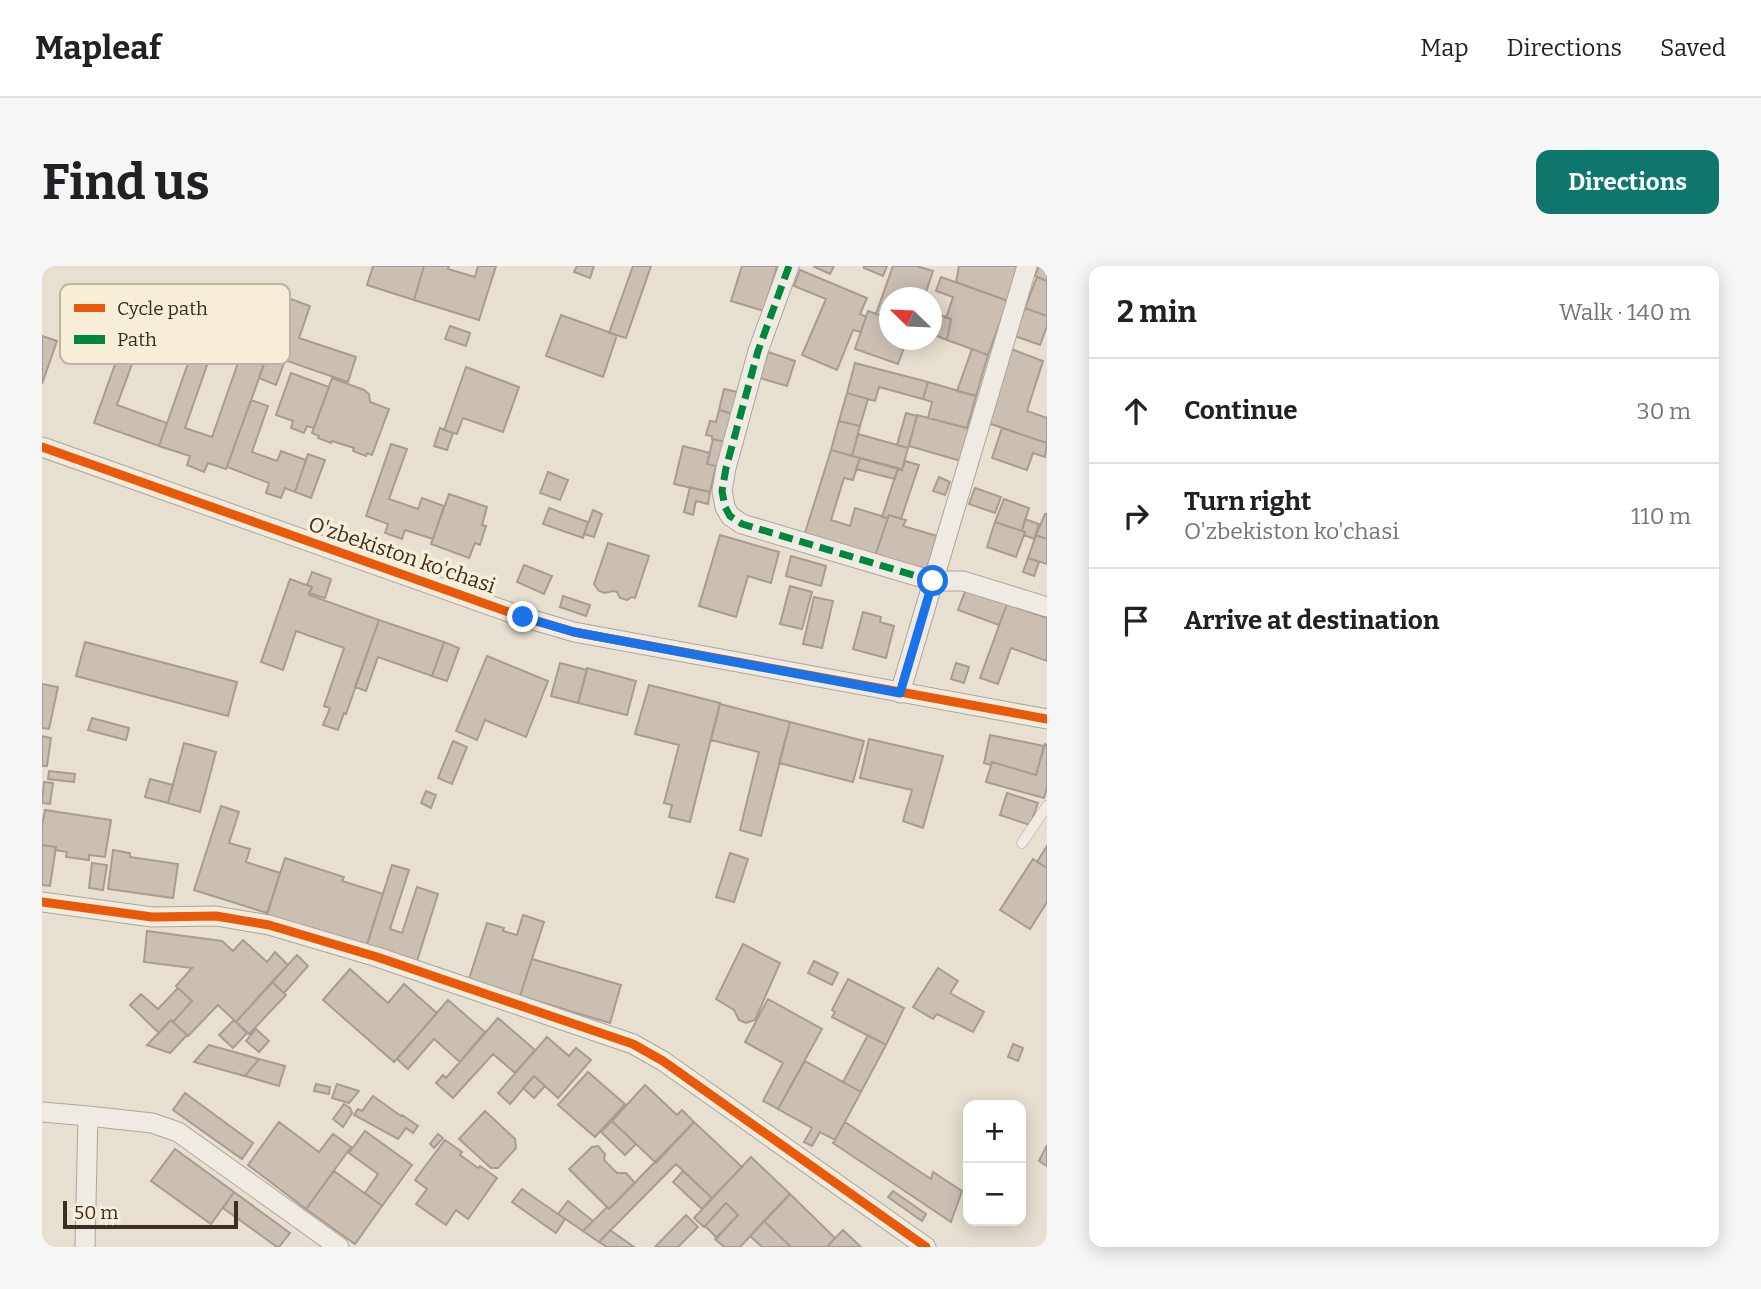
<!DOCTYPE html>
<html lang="en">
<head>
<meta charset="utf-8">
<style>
  body { margin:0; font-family:Bitter,serif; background:#f6f6f6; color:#202124 }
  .controls { position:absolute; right:21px; bottom:21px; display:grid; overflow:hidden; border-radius:14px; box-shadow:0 4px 18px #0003 }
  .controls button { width:63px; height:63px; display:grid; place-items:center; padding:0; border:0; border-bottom:2px solid #e0e0e0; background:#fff; color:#202124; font:35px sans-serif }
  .compass { position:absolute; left:837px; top:21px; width:63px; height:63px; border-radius:50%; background:#fff; box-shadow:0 4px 18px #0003; rotate:293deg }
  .scale { position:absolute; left:21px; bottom:18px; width:175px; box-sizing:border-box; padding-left:7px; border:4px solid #3d2e20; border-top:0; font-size:19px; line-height:24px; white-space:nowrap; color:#3d2e20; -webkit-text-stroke:5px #f7eed8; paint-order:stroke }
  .stop { position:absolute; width:21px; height:21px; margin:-16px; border:5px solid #1a73e8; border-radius:50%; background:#fff }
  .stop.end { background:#1a73e8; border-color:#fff; box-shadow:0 2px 7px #0008 }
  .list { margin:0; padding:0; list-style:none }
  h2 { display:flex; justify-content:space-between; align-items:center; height:91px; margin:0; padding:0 28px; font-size:30px }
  h2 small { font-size:23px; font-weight:400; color:#757577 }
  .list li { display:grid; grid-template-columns:46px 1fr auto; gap:21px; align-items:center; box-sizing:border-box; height:105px; padding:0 28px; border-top:2px solid #e0e0e0 }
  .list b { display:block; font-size:26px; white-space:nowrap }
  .list p { margin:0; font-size:23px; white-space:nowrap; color:#757577 }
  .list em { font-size:23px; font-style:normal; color:#757577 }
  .icon { flex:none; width:38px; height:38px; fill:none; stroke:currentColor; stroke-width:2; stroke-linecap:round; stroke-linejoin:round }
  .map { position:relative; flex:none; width:1005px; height:981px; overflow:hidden; border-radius:14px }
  header { display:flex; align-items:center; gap:42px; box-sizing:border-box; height:98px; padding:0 35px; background:#fff; border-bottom:2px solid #e0e0e0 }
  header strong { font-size:33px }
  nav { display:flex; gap:38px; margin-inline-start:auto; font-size:24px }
  .intro { display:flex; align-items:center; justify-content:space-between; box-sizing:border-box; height:168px; padding:0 42px }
  h1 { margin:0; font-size:49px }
  .button { padding:18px 32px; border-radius:14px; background:#0f766e; color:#fff; font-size:24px; font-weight:700 }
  main { display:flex; gap:42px; padding:0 42px }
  aside { flex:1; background:#fff; border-radius:14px; box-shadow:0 4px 18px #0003 }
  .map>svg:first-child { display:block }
  .building { fill:#cbbfb2; stroke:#a89c90; stroke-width:2; fill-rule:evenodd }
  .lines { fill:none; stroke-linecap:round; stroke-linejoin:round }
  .service-casing { stroke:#ada599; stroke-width:11 }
  .minor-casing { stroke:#ada599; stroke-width:21 }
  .service { stroke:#efebe3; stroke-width:10 }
  .minor { stroke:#efebe3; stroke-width:19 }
  .quiet { stroke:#00873e; stroke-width:7; stroke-dasharray:14 7; stroke-linecap:butt }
  .cycleway-casing { stroke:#f7eed8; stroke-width:13 }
  .cycleway { stroke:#e8590c; stroke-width:9 }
  .route { stroke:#1a73e8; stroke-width:9 }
  .labels { text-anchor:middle; stroke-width:7; stroke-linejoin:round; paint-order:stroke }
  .street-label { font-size:21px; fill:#3d2e20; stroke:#f7eed8 }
  .key { fill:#f7eed8; stroke:#bfb4a1; stroke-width:2 }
  .key-label { font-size:19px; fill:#3d2e20 }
</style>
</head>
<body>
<header>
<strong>Mapleaf</strong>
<nav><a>Map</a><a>Directions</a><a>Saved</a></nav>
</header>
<div class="intro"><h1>Find us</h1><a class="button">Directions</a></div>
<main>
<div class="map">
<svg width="1005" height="981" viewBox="0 0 1005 981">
  <rect width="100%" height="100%" fill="#e7e0d1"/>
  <path class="building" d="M331,0H382L372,34L325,19Z
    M382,0H407L406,3L433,11L436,0H454L437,54L372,34Z
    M535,0H552L548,12L532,6Z
    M591,0H609L584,72L567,67Z
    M700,0H735L722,45L689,35Z
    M771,0H792L788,8Z
    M822,0H845L841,10L822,2Z
    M851,0H874L891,5L882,32H848V53L834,48Z
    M917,0H978L966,35L914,16Z
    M997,0H1005V15L993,10Z
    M758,4L825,32L818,48L824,51L819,66L811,64L795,104L760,89L784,33L752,20Z
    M899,11L966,35L946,89L905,74L909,53L904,52L911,31L894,25Z
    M995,11L1005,15V50L983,42Z
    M246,32L268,40L257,72L314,91L306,116L225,88Z
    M94,40L158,63L149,89L100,71L75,139L125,157L117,180L52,157Z
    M983,42L1005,50V60L998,79L973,70Z
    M826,45L848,53V74H865L856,98L813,83Z
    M890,46L909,53L905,74L890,68Z
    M519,49L575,69L561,111L504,90Z
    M159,60L227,85L184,203L166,197L162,206L145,199L148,190L117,180ZM170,85L197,94L170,171L143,162Z
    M408,60L428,67L424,80L403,73Z
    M0,70L15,75L0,118Z
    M930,83L946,89L934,130L915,125Z
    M969,83L1001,95L985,145L1005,152V177L946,157Z
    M726,86L753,95L745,120L718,112Z
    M225,88L243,94L234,119L217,112Z
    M813,97L886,116L881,133L837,121L833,135L805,127Z
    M424,101L477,121L461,166L421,152L415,168L402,164Z
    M249,107L287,121L272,162L265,160L262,167L249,162L251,155L234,149Z
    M290,112L322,124L327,128L328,136L347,143L330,189L325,187L324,190L311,185L312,182L290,175L289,177L276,172L277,170L270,167Z
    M886,116L934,130L925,162L886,152L890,136L881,133Z
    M682,123L696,126L691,148L677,144Z
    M805,127L826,133L818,160L797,155Z
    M209,134L226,140L210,186L235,195L239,185L264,194L253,226L243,222L239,232L224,227L227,217L185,201Z
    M677,144L691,148L684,176L670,173V170L664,169L668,155L674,156Z
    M864,147L875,150L866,182L855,179Z
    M875,149L928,163L919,195L867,180Z
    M797,155L818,160L810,190L789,184Z
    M398,162L411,167L405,184L392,180Z
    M960,162L1005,177L1003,191L991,187L985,204L950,192Z
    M816,168L866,182L860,204L810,190Z
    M671,173L684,176L678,201L665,198Z
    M349,178L365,183L347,233L376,243L380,232L402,240L391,273L363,264L360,273L343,267L346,258L324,250Z
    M641,180L668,187L665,198L674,200L668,226L632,218Z
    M789,184L818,192L811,214L802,212L789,254L808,260L813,242L846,252L833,290L763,267Z
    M266,188L283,194L269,232L253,226Z
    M818,192L856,202L853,213L814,203Z
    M863,195L877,199L859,253L847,249L846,252L840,251L856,202L860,204Z
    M506,206L526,214L518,234L498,227Z
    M897,211L908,216L903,229L891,225Z
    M648,221L668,226L666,238L654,235L651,249L642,246Z
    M933,222L959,231L953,247L927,238Z
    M407,228L445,241L440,259L444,260L438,279L433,277L427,292L389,278Z
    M962,233L987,242L980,265L953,256Z
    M507,242L546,256L541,272L501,258Z
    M551,244L560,248L552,271L542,268Z
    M1003,248H1005V273L994,269Z
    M847,249L864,254L861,260L895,270L884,306L833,290Z
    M983,253L997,258L992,273L982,269L983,266L980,265Z
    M953,256L983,266L974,291L945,281Z
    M678,269L737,286L729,317L706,310L694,351L657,340Z
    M994,269L1005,273V298L986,292Z
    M566,277L607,290L593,332L590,331L585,334L578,332L575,326L571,325L563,327L557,325L552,318Z
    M749,290L784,300L779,320L744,310Z
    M986,292L997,296L992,310L981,306Z
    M482,299L510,310L502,328L475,316Z
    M270,306L289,313L283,332L267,327L270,321L265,319Z
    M248,313L270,321L267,329L337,354L304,448L302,447L296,464L281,459L288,442L282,440L302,382L254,365L241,404L219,396Z
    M748,320L770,326L760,363L738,358Z
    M924,323L965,338L957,359L916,344Z
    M521,330L548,339L544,350L518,341Z
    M772,331L791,335L780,382L761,378Z
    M965,338L1005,352V395L969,382L956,418L938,412Z
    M821,346L839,351L838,356L852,360L844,392L811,383Z
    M337,354L402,376L390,410L336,391L324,425L313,421Z
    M43,376L195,416L186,450L34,410Z
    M402,376L417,382L405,415L390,410Z
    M445,390L506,415L484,471L443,454L435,474L414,465Z
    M518,397L545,404L536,437L509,430Z
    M914,397L927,401L922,417L909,413Z
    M545,402L594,415L585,449L536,437Z
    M0,418L16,421L7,463L0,462Z
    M607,419L678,437L648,556L627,551L630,539L622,537L637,479L593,468Z
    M678,438L748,456L719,570L698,564L717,486L669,474Z
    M50,452L87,462L84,474L46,464Z
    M748,456L822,475L811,516L737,497Z
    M948,469L1002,480L994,509L950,496L949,499L942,497Z
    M0,470L9,472L5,500H0Z
    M827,473L901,490L881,562L861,555L870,524L818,512Z
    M411,475L425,481L410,518L396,512Z
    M142,477L174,486L158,546L126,537Z
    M1003,478L1005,479V522L1002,532L944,516L950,496L994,509Z
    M7,505L33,508L32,516L6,513Z
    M108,513L131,519L126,537L103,531Z
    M2,516L11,517L8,538L0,537Z
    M384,525L394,529L389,542L379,537Z
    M965,527L996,537L988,559L958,549Z
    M179,540L197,546L187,577L208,583L204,596L238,607L225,647L152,624Z
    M3,544L69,554L63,591L47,589V594L24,591L25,586L13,584L14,581L0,579V560Z
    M0,579L14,581L8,620L0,619Z
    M1005,580V602L995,596Z
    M71,584L88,587V591L136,598L131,632L66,623Z
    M688,587L706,593L692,636L674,631Z
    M243,592L302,611L300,615L341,628L324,681L225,649Z
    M991,593L1005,602V636L988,663L958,644Z
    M50,597L65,599L61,624L47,622Z
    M350,599L367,604L348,663L360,667L375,621L396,628L375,695L325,679Z
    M481,649L502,656L478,730L427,713L445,657L462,662L461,665L475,669Z
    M105,665L180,675L191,685L201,674L225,696L233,686L246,699L194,756L176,739L146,770L131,756L150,735L134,720L150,702L102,696Z
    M701,678L738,697L713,754L704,757L697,754L692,744L674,733Z
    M255,689L266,700L242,727L230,716Z
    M490,693L579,719L568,757L478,730Z
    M772,695L796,707L790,719L766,707Z
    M896,702L916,715L908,727L942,746L931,766L895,748L891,753L871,741Z
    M308,703L346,737L362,718L395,747L352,796L281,734Z
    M806,713L862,742L844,779L790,751L793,746L790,744Z
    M230,716L244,729L207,768L194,756Z
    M136,722L150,735L131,756L129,754L117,767L88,739L99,728L116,743Z
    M726,733L780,763L736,843L721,835L741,797L703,776Z
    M406,734L443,766L418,796L392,773L366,803L355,793Z
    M456,752L493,784L473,807L451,788L411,832L394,817L401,809L404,812Z
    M129,754L145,769L128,787L105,779Z
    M192,754L205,767L191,782L177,769Z
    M214,763L227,775L217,786L204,775Z
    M826,769L844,779L819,826L801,816Z
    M505,771L527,790L534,782L549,794L516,832L492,810L468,838L456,827Z
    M971,778L981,782L976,795L966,791Z
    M167,779L217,793L203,810L152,796Z
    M217,793L243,800L237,820L203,810Z
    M763,795L819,826L793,874L778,866L770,880L762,876L770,862L736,843Z
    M546,806L583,838L553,871L516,839Z
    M492,810L503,820L492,832L481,822Z
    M274,818L288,821L287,828L272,825Z
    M295,818L317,825L307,837L290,832Z
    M603,819L635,849L640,844L652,856L614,897L570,855Z
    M143,827L211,877L200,893L131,844Z
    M331,830L359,850L360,849L376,860L371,867L364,862L356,873L312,849L316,843L320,845Z
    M302,838L308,842L310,847L301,861L291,853Z
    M443,845L473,873L474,882L456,902H449L417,873Z
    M570,855L594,878L583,889L559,866Z
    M237,856L277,886L291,868L309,881L264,943L206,899Z
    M652,856L700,901L670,932L634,898L557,976L541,965L565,941L567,943Z
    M803,856L889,913L891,906L920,925L909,956L791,877Z
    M323,865L370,899L340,940L323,927L336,908L307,887Z
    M396,868L401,872L392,882L388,878Z
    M403,874L420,886L418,889L436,902L438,900L455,912L426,953L414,944L404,959L374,938L385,923L373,914Z
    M1005,879V900L997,895Z
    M556,880L563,888L562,894L575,907H584L593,917L567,943L527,903L550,881Z
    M133,883L192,926L169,958L109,915Z
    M709,891L748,928L698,981H682L673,973L696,949L684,937L662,961L652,952Z
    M292,905L340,940L313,978L264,943Z
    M641,905L670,932L660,943L631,916Z
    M480,923L523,953L514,967L470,936Z
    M851,925L884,948L880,955L846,931Z
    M192,926L248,967L237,981H235L181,942Z
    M748,928L793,972L785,981H749L722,955Z
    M526,935L551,955L541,965L516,948Z
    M684,937L696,949L675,972L663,960Z
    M644,949L656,961L636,981H613Z
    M722,955L749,981H720L708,970Z
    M568,964L592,981H565L557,976Z
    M801,964L819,981H785Z"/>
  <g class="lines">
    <defs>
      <path id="service" d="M980,577L1005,540"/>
      <path id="minor" d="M747,0L716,85L684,202L680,225L683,241L688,250L700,258L891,315H921L1005,341
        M0,181L481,351L532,366L1005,453
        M858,427L985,0
        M0,636L110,651L174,650L227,659L335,691L591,778L621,795L884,981
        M0,846L46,850
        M43,981L46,850L110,857L136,866L297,981"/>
    </defs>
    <use href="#service" class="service-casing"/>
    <use href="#minor" class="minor-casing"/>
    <use href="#service" class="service"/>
    <use href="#minor" class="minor"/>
    <path class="quiet" d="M747,0L716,85L684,202L680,225L683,241L688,250L700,258L891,315"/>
    <defs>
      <path id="cycleway" d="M0,181L481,351L532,366L1005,453
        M0,636L110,651L174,650L227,659L335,691L591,778L621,795L884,981"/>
    </defs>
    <use href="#cycleway" class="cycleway-casing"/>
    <use href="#cycleway" class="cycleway"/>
  </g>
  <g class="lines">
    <path class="route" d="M481,351L532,366L858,427L891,315"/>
  </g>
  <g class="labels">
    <g class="street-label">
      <text transform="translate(360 289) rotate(19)" y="7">O'zbekiston ko'chasi</text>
    </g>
  </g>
  <rect x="18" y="18" width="230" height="80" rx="10" class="key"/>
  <rect x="32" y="38" width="31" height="8" fill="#e8590c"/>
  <rect x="32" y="69" width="31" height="9" fill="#00873e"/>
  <g class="key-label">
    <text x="75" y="49">Cycle path</text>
    <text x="75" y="80">Path</text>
  </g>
</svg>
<div class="controls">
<button>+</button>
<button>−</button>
</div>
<svg class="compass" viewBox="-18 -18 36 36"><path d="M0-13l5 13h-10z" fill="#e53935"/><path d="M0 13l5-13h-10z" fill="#757577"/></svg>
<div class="scale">50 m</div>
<div class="stop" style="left:891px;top:315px"></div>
<div class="stop end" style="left:481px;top:351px"></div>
</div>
<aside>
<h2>2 min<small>Walk · 140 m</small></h2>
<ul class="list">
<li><svg class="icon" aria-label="ahead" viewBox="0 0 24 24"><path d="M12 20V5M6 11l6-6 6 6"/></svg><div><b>Continue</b></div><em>30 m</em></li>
<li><svg class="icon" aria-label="right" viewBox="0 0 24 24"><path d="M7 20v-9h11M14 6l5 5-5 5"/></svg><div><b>Turn right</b><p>O'zbekiston ko'chasi</p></div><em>110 m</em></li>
<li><svg class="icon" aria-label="arrive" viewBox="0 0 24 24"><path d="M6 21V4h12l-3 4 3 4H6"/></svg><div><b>Arrive at destination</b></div></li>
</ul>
</aside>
</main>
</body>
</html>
